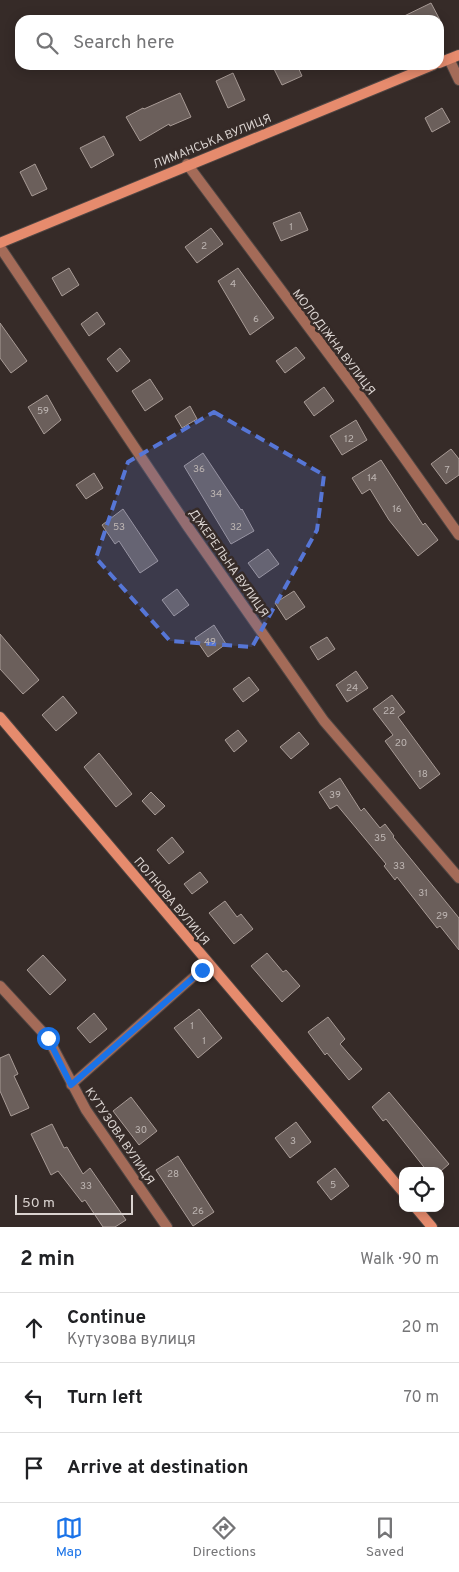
<!DOCTYPE html>
<html lang="en">
<head>
<meta charset="utf-8">
<style>
  body { margin:0; font-family:Overpass,sans-serif; background:#f6f6f6; color:#202124 }
  .controls { position:absolute; right:15px; bottom:15px; display:grid; overflow:hidden; border-radius:10px; box-shadow:0 2px 12px #0003 }
  .controls button { width:45px; height:45px; display:grid; place-items:center; padding:0; border:0; border-bottom:1px solid #e0e0e0; background:#fff; color:#202124; font:25px sans-serif }
  .scale { position:absolute; left:15px; bottom:12px; width:118px; box-sizing:border-box; padding-left:5px; border:2px solid #dad3d0; border-top:0; font-size:14px; line-height:18px; white-space:nowrap; color:#dad3d0; -webkit-text-stroke:4px #362b28; paint-order:stroke }
  .stop { position:absolute; width:15px; height:15px; margin:-11px; border:4px solid #1a73e8; border-radius:50%; background:#fff }
  .stop.end { background:#1a73e8; border-color:#fff; box-shadow:0 1px 5px #0008 }
  .list { margin:0; padding:0; list-style:none }
  h2 { display:flex; justify-content:space-between; align-items:center; height:65px; margin:0; padding:0 20px; font-size:21px }
  h2 small { font-size:16px; font-weight:400; color:#757577 }
  .list li { display:grid; grid-template-columns:32px 1fr auto; gap:15px; align-items:center; box-sizing:border-box; height:70px; padding:0 20px; border-top:1px solid #e0e0e0 }
  .list b { display:block; font-size:19px; white-space:nowrap }
  .list p { margin:0; font-size:16px; white-space:nowrap; color:#757577 }
  .list em { font-size:16px; font-style:normal; color:#757577 }
  .icon { flex:none; width:28px; height:28px; fill:none; stroke:currentColor; stroke-width:2; stroke-linecap:round; stroke-linejoin:round }
  .map { position:relative; flex:none; width:459px; height:1227px; overflow:hidden }
  .search { position:absolute; background:#fff; box-shadow:0 2px 12px #0003; left:15px; right:15px; top:15px; height:55px; display:flex; align-items:center; gap:12px; box-sizing:border-box; padding:0 18px; border-radius:15px; color:#757577; font-size:19px }
  .sheet { height:275px; background:#fff }
  nav { display:flex; justify-content:space-around; align-items:center; box-sizing:border-box; height:70px; border-top:1px solid #e0e0e0; background:#fff; font-size:14px; color:#757577 }
  nav a { display:grid; justify-items:center; gap:2px }
  nav .on { color:#1a73e8 }
  .map>svg:first-child { display:block }
  .building { fill:#6b5f5b; stroke:#a89b96 }
  .lines { fill:none; stroke-linecap:round; stroke-linejoin:round }
  .lane-casing { stroke:#504643; stroke-width:11 }
  .street-casing { stroke:#504643; stroke-width:12 }
  .secondary-casing { stroke:#504643; stroke-width:12 }
  .lane { stroke:#a46b58; stroke-width:9 }
  .street { stroke:#a46b58; stroke-width:10 }
  .secondary { stroke:#e68b6d; stroke-width:10 }
  .route { stroke:#1a73e8; stroke-width:6 }
  .marked { fill:#5676d6; fill-opacity:0.2; stroke:#5676d6; stroke-width:4; stroke-dasharray:10 6; stroke-linejoin:round }
  .labels { text-anchor:middle; stroke-width:5; stroke-linejoin:round; paint-order:stroke }
  .number-label { font-size:10px; fill:#beb6b3 }
  .street-label { font-size:12px; fill:#dad3d0; stroke:#362b28 }
</style>
</head>
<body>
<div class="map">
<svg width="459" height="1227" viewBox="0 0 459 1227">
  <rect width="100%" height="100%" fill="#362b28"/>
  <path class="building" d="M431,3L440,20H396Z
    M272,65H297L302,76L282,85Z
    M233,73L245,100L228,108L216,81Z
    M180,93L191,117L170,126L169,124L140,141L126,117L143,108L144,109Z
    M442,108L450,122L432,132L425,118Z
    M104,136L114,155L91,168L80,148Z
    M35,164L47,189L32,196L20,172Z
    M300,212L308,230L281,241L273,223Z
    M211,228L223,244L197,263L185,247Z
    M69,268L79,285L62,296L52,278Z
    M238,268L274,318L250,335L218,281Z
    M97,312L105,324L89,336L81,324Z
    M0,323L27,361L11,373L0,358Z
    M296,347L305,358L285,373L276,361Z
    M120,348L130,361L117,372L107,359Z
    M150,379L163,399L145,411L132,391Z
    M324,387L334,401L314,416L304,402Z
    M47,395L61,420L44,434L28,407Z
    M190,406L197,419L182,428L175,416Z
    M356,420L367,440L342,455L330,436Z
    M451,449L459,459V475L446,484L431,464Z
    M203,453L241,510L242,509L254,531L231,544L184,466Z
    M381,460L423,525L425,523L438,540L418,556L389,520L370,489L362,494L352,478Z
    M94,473L103,488L86,499L76,485Z
    M123,509L158,561L140,573L119,541L115,544L102,525Z
    M268,549L279,564L259,578L248,563Z
    M177,589L189,605L174,616L162,600Z
    M294,591L305,607L286,620L275,603Z
    M214,625L226,644L208,657L195,638Z
    M0,634L39,680L23,694L0,669Z
    M327,637L335,649L318,660L310,647Z
    M356,671L368,688L347,702L336,685Z
    M249,677L259,690L243,702L233,689Z
    M392,695L405,712L398,717L440,774L420,789L385,741L393,735L373,709Z
    M63,696L77,713L56,731L42,715Z
    M238,730L247,741L234,752L225,740Z
    M299,732L309,744L291,759L280,747Z
    M99,753L132,794L116,807L84,767Z
    M340,778L361,811L364,808L380,828L385,824L394,836L393,837L459,918V950L440,926L437,928L397,877L395,880L384,866L386,864L337,805L330,809L319,792Z
    M151,792L165,806L155,815L142,801Z
    M172,837L184,852L169,864L157,850Z
    M200,872L208,882L192,894L184,884Z
    M225,901L237,917L241,914L253,929L234,944L209,913Z
    M267,953L283,972L286,970L300,986L282,1002L251,966Z
    M43,955L66,980L50,995L27,970Z
    M199,1009L222,1038L198,1058L174,1028Z
    M94,1013L107,1029L90,1043L77,1028Z
    M328,1017L345,1039L340,1044L362,1069L349,1080L327,1053L325,1055L308,1032Z
    M9,1054L18,1074L14,1076L29,1108L11,1116L0,1091V1058Z
    M389,1092L449,1164L441,1171H427L386,1119L383,1121L372,1107Z
    M131,1097L157,1131L139,1145L113,1111Z
    M296,1122L311,1142L290,1158L275,1138Z
    M52,1124L64,1148L67,1147L83,1174L90,1168L126,1220L115,1227H103L85,1200L82,1202L58,1171L51,1175L31,1134Z
    M178,1156L214,1212L193,1226L156,1170Z
    M335,1168L349,1186L331,1200L317,1182Z"/>
  <g class="lines">
    <defs>
      <path id="lane" d="M71,1085L208,964"/>
      <path id="street" d="M449,59L459,80
        M187,164L363,400L459,535
        M0,247L188,527L324,721L459,878
        M0,986L48,1038L86,1110L167,1227"/>
      <path id="secondary" d="M439,63L459,55
        M0,243L433,65
        M0,717L403,1192
        M416,1208L432,1227"/>
    </defs>
    <use href="#lane" class="lane-casing"/>
    <use href="#street" class="street-casing"/>
    <use href="#secondary" class="secondary-casing"/>
    <use href="#lane" class="lane"/>
    <use href="#street" class="street"/>
    <use href="#secondary" class="secondary"/>
  </g>
  <g class="lines">
    <path class="route" d="M48,1038L71,1085L202,970"/>
  </g>
  <path class="marked" d="M214,412L324,475L317,530L252,647L170,641L96,558L128,462Z"/>
  <g class="labels">
    <g class="number-label">
      <text x="291" y="230">1</text>
      <text x="204" y="249">2</text>
      <text x="233" y="287">4</text>
      <text x="256" y="322">6</text>
      <text x="43" y="414">59</text>
      <text x="349" y="442">12</text>
      <text x="199" y="472">36</text>
      <text x="447" y="473">7</text>
      <text x="372" y="481">14</text>
      <text x="216" y="497">34</text>
      <text x="397" y="512">16</text>
      <text x="119" y="530">53</text>
      <text x="236" y="530">32</text>
      <text x="210" y="645">49</text>
      <text x="352" y="691">24</text>
      <text x="389" y="714">22</text>
      <text x="401" y="746">20</text>
      <text x="423" y="777">18</text>
      <text x="335" y="798">39</text>
      <text x="380" y="841">35</text>
      <text x="399" y="869">33</text>
      <text x="423" y="896">31</text>
      <text x="442" y="919">29</text>
      <text x="192" y="1029">1</text>
      <text x="204" y="1044">1</text>
      <text x="141" y="1133">30</text>
      <text x="293" y="1144">3</text>
      <text x="173" y="1177">28</text>
      <text x="333" y="1188">5</text>
      <text x="86" y="1189">33</text>
      <text x="198" y="1214">26</text>
    </g>
    <g class="street-label">
      <text transform="translate(212 141) rotate(-22)" y="4">ЛИМАНСЬКА ВУЛИЦЯ</text>
      <text transform="translate(334 342) rotate(53)" y="4">МОЛОДІЖНА ВУЛИЦЯ</text>
      <text transform="translate(229 563) rotate(55)" y="4">ДЖЕРЕЛЬНА ВУЛИЦЯ</text>
      <text transform="translate(172 901) rotate(50)" y="4">ПОЛНОВА ВУЛИЦЯ</text>
      <text transform="translate(120 1136) rotate(56)" y="4">КУТУЗОВА ВУЛИЦЯ</text>
    </g>
  </g>
</svg>
<div class="controls">
<button><svg class="icon" aria-label="locate" viewBox="0 0 24 24"><circle cx="12" cy="12" r="6"/><path d="M12 2v4M12 18v4M2 12h4M18 12h4"/></svg></button>
</div>
<div class="scale">50 m</div>
<div class="stop" style="left:48px;top:1038px"></div>
<div class="stop end" style="left:202px;top:970px"></div>
<div class="search"><svg class="icon" aria-label="search" viewBox="0 0 24 24"><circle cx="10" cy="10" r="6"/><path d="M15 15l6 6"/></svg>Search here</div>
</div>
<section class="sheet">
<h2>2 min<small>Walk · 90 m</small></h2>
<ul class="list">
<li><svg class="icon" aria-label="ahead" viewBox="0 0 24 24"><path d="M12 20V5M6 11l6-6 6 6"/></svg><div><b>Continue</b><p>Кутузова вулиця</p></div><em>20 m</em></li>
<li><svg class="icon" aria-label="left" viewBox="0 0 24 24"><path d="M17 20v-9H6M10 6l-5 5 5 5"/></svg><div><b>Turn left</b></div><em>70 m</em></li>
<li><svg class="icon" aria-label="arrive" viewBox="0 0 24 24"><path d="M6 21V4h12l-3 4 3 4H6"/></svg><div><b>Arrive at destination</b></div></li>
</ul>
</section>
<nav>
<a class="on"><svg class="icon" aria-label="map" viewBox="0 0 24 24"><path d="M3 6l6-2 6 2 6-2v14l-6 2-6-2-6 2zM9 4v14M15 6v14"/></svg>Map</a>
<a><svg class="icon" aria-label="directions" viewBox="0 0 24 24"><path d="M12 3l9 9-9 9-9-9zM9 14v-3h6M13 9l2 2-2 2"/></svg>Directions</a>
<a><svg class="icon" aria-label="saved" viewBox="0 0 24 24"><path d="M7 4h10v16l-5-4-5 4z"/></svg>Saved</a>
</nav>
</body>
</html>
